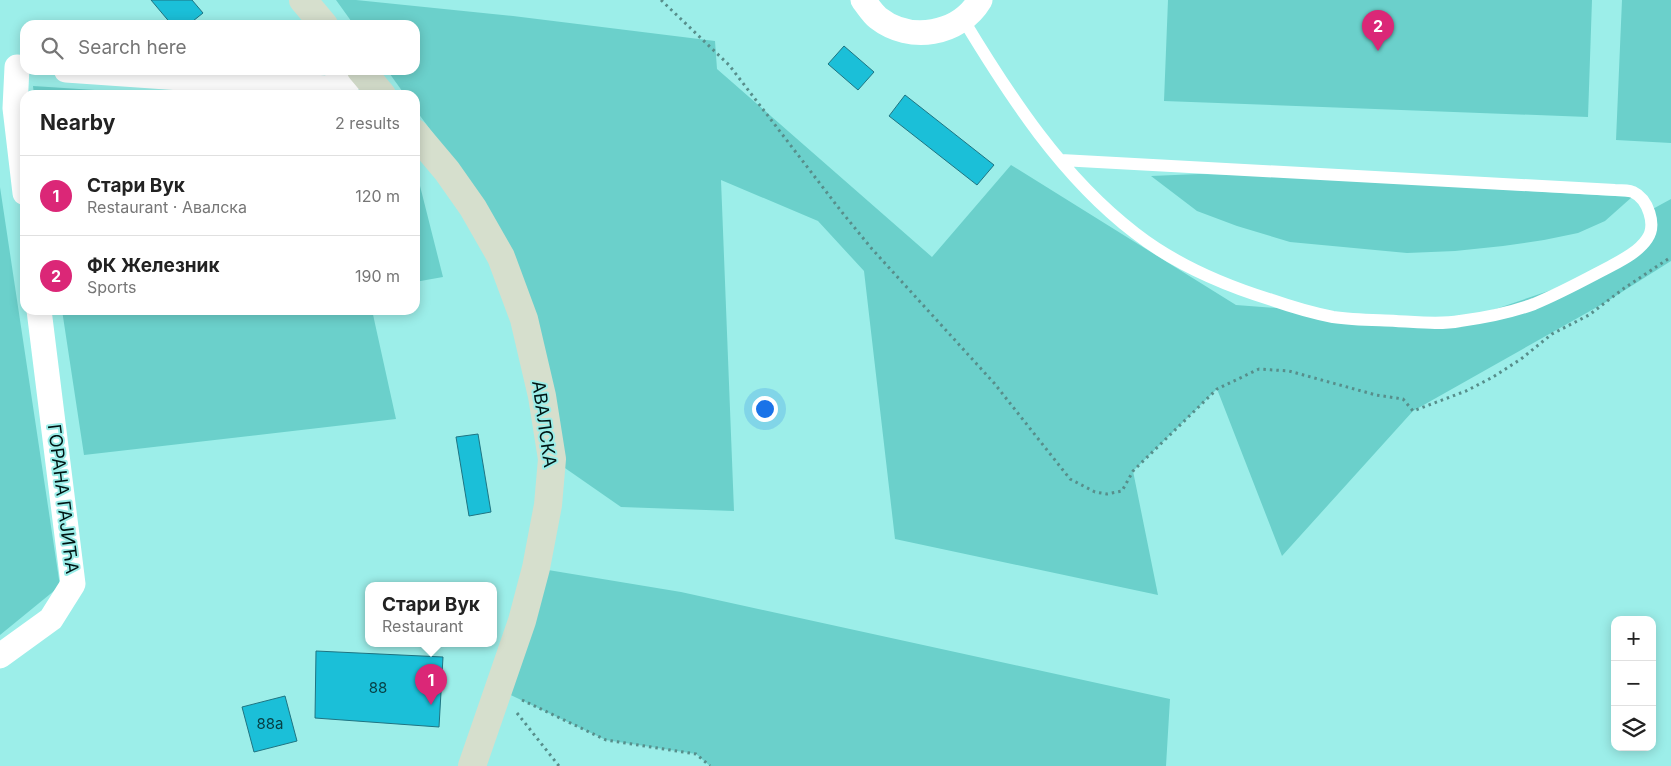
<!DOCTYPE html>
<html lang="en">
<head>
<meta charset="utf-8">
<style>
  body { margin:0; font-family:Inter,sans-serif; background:#f6f6f6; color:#222 }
  .controls { position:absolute; right:15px; bottom:15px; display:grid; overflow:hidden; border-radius:10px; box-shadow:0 2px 12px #0003 }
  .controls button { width:45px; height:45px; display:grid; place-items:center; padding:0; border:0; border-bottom:1px solid #e0e0e0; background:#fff; color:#222; font:25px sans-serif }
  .you { position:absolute; left:764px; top:408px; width:18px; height:18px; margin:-12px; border:4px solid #fff; border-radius:50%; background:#1a73e8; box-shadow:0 0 0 8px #1a73e833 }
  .badge { display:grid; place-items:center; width:32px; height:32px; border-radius:50%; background:#db2777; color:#fff; font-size:16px; font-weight:700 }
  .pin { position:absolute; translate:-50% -41px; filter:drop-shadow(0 1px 2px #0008) }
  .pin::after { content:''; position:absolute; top:26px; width:18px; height:15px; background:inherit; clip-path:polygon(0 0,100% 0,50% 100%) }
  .popup { position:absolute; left:365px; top:582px; width:132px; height:65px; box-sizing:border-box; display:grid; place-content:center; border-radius:10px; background:#fff; filter:drop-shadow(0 1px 4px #0005); font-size:16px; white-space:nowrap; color:#767676 }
  .popup b { font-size:19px; color:#222 }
  .popup::after { content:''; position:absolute; left:50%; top:100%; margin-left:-10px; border:10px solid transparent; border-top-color:#fff }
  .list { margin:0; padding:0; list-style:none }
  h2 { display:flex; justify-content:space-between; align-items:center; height:65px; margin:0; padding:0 20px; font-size:21px }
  h2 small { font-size:16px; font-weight:400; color:#767676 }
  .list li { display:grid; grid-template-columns:32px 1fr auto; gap:15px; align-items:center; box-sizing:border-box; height:80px; padding:0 20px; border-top:1px solid #e0e0e0 }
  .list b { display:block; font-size:19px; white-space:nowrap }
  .list p { margin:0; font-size:16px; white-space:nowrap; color:#767676 }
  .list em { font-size:16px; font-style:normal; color:#767676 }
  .icon { flex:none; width:28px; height:28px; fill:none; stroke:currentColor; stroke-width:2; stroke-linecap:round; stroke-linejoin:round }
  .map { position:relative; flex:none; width:1671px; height:766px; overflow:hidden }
  .search { position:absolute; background:#fff; box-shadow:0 2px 12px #0003; left:20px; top:20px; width:400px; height:55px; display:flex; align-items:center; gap:12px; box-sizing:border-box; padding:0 18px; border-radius:15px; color:#767676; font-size:19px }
  .panel { position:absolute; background:#fff; box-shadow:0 2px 12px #0003; left:20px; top:90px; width:400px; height:225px; border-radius:15px }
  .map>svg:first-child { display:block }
  .green { fill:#6bd0cb }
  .building { fill:#1bbfd8; stroke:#1f7482 }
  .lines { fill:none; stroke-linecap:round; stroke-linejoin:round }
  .path { stroke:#578e8b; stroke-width:3; stroke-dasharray:2.5 4; stroke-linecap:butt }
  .lane { stroke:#fff; stroke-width:12 }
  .street { stroke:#fff; stroke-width:25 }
  .secondary { stroke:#d6dfcd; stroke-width:28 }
  .labels { text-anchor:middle; stroke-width:4; stroke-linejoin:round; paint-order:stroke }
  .number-label { font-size:15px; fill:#074045 }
  .street-label { font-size:18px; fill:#001514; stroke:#9ceee9 }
</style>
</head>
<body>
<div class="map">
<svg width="1671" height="766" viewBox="0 0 1671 766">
  <rect width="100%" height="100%" fill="#9ceee9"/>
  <path class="green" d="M336,0H356L513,16L715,41L717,69L932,257L1011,165L1236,305L1457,322L1590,277L1648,237L1649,211L1671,199V261L1606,302L1413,411L1282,556L1217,389L1133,471L1158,595L895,539L864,271L818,221L721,180L734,511L621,507L552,459L542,396L452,159L415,109V95H405L387,70H415V25H354Z
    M1168,0H1592L1588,117L1164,101Z
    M1622,0H1671V143L1616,140Z
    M33,86L172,95H34Z
    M1199,174L1252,175L1632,197L1605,221L1578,233L1544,240L1503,246L1455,251L1407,253L1290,242L1237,226L1197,211L1151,176Z
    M415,175L418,178L443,277L415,282Z
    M0,187L60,586L0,635Z
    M62,310H372L396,419L84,455Z
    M536,568L681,592L1170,699L1166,766H710L696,754L606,740L498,689Z"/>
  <path class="building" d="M151,0H192L203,13L188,25H172Z
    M844,46L874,72L858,90L828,64Z
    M905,95L994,165L977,185L889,116Z
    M478,434L491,512L469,516L456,437Z
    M316,651L443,657L439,727L315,718Z
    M285,696L297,741L254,752L242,707Z"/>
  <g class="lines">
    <path class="path" d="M661,0L729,65L841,211L872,249L994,383L1070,479L1095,492L1107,494L1122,491L1133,471L1217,389L1259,369L1289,371L1376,395L1403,399L1413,411L1466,391L1493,377L1521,359L1552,334L1589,315L1623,289L1671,257
      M522,700L606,740L696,754L710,766
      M517,713L559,766"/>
    <path class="lane" d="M963,19C1010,97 1062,177 1135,233C1176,265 1223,285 1272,300C1292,307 1313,313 1333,317C1354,320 1376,320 1396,321C1417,322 1439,325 1460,321C1483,318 1512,312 1534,304C1561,293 1586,279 1611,266C1624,259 1639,251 1647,239C1657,225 1648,199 1633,192C1628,190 1620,190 1615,190L1061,160"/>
    <path class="street" d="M863,0C868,6 872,13 878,18C910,43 959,35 980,0
      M17,67L15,108L25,193
      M66,70L327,88L352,79L362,72
      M0,656L51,619L73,584L39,310"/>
    <path class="secondary" d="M303,0L324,25
      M361,70L382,95
      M415,133L447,171L473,208L501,257L524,319L542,396L552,459L548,505L536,568L522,621L472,766"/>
  </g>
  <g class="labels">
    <g class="number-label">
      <text x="378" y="693">88</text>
      <text x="270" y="729">88a</text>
    </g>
    <g class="street-label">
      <text transform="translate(544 424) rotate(82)" y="6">АВАЛСКА</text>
      <text transform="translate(63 499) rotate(83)" y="6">ГОРАНА ГАЈИЋА</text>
    </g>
  </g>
</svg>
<div class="controls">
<button>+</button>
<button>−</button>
<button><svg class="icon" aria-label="layers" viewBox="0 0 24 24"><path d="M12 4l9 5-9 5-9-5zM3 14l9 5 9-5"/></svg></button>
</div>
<div class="you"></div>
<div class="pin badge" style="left:431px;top:705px">1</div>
<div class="popup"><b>Стари Вук</b>Restaurant</div>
<div class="pin badge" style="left:1378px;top:51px">2</div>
<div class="search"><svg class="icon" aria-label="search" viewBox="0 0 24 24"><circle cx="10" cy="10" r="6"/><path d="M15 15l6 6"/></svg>Search here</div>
<section class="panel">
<h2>Nearby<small>2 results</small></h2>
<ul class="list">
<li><span class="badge">1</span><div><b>Стари Вук</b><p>Restaurant · Авалска</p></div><em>120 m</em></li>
<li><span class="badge">2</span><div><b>ФК Железник</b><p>Sports</p></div><em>190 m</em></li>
</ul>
</section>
</div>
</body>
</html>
